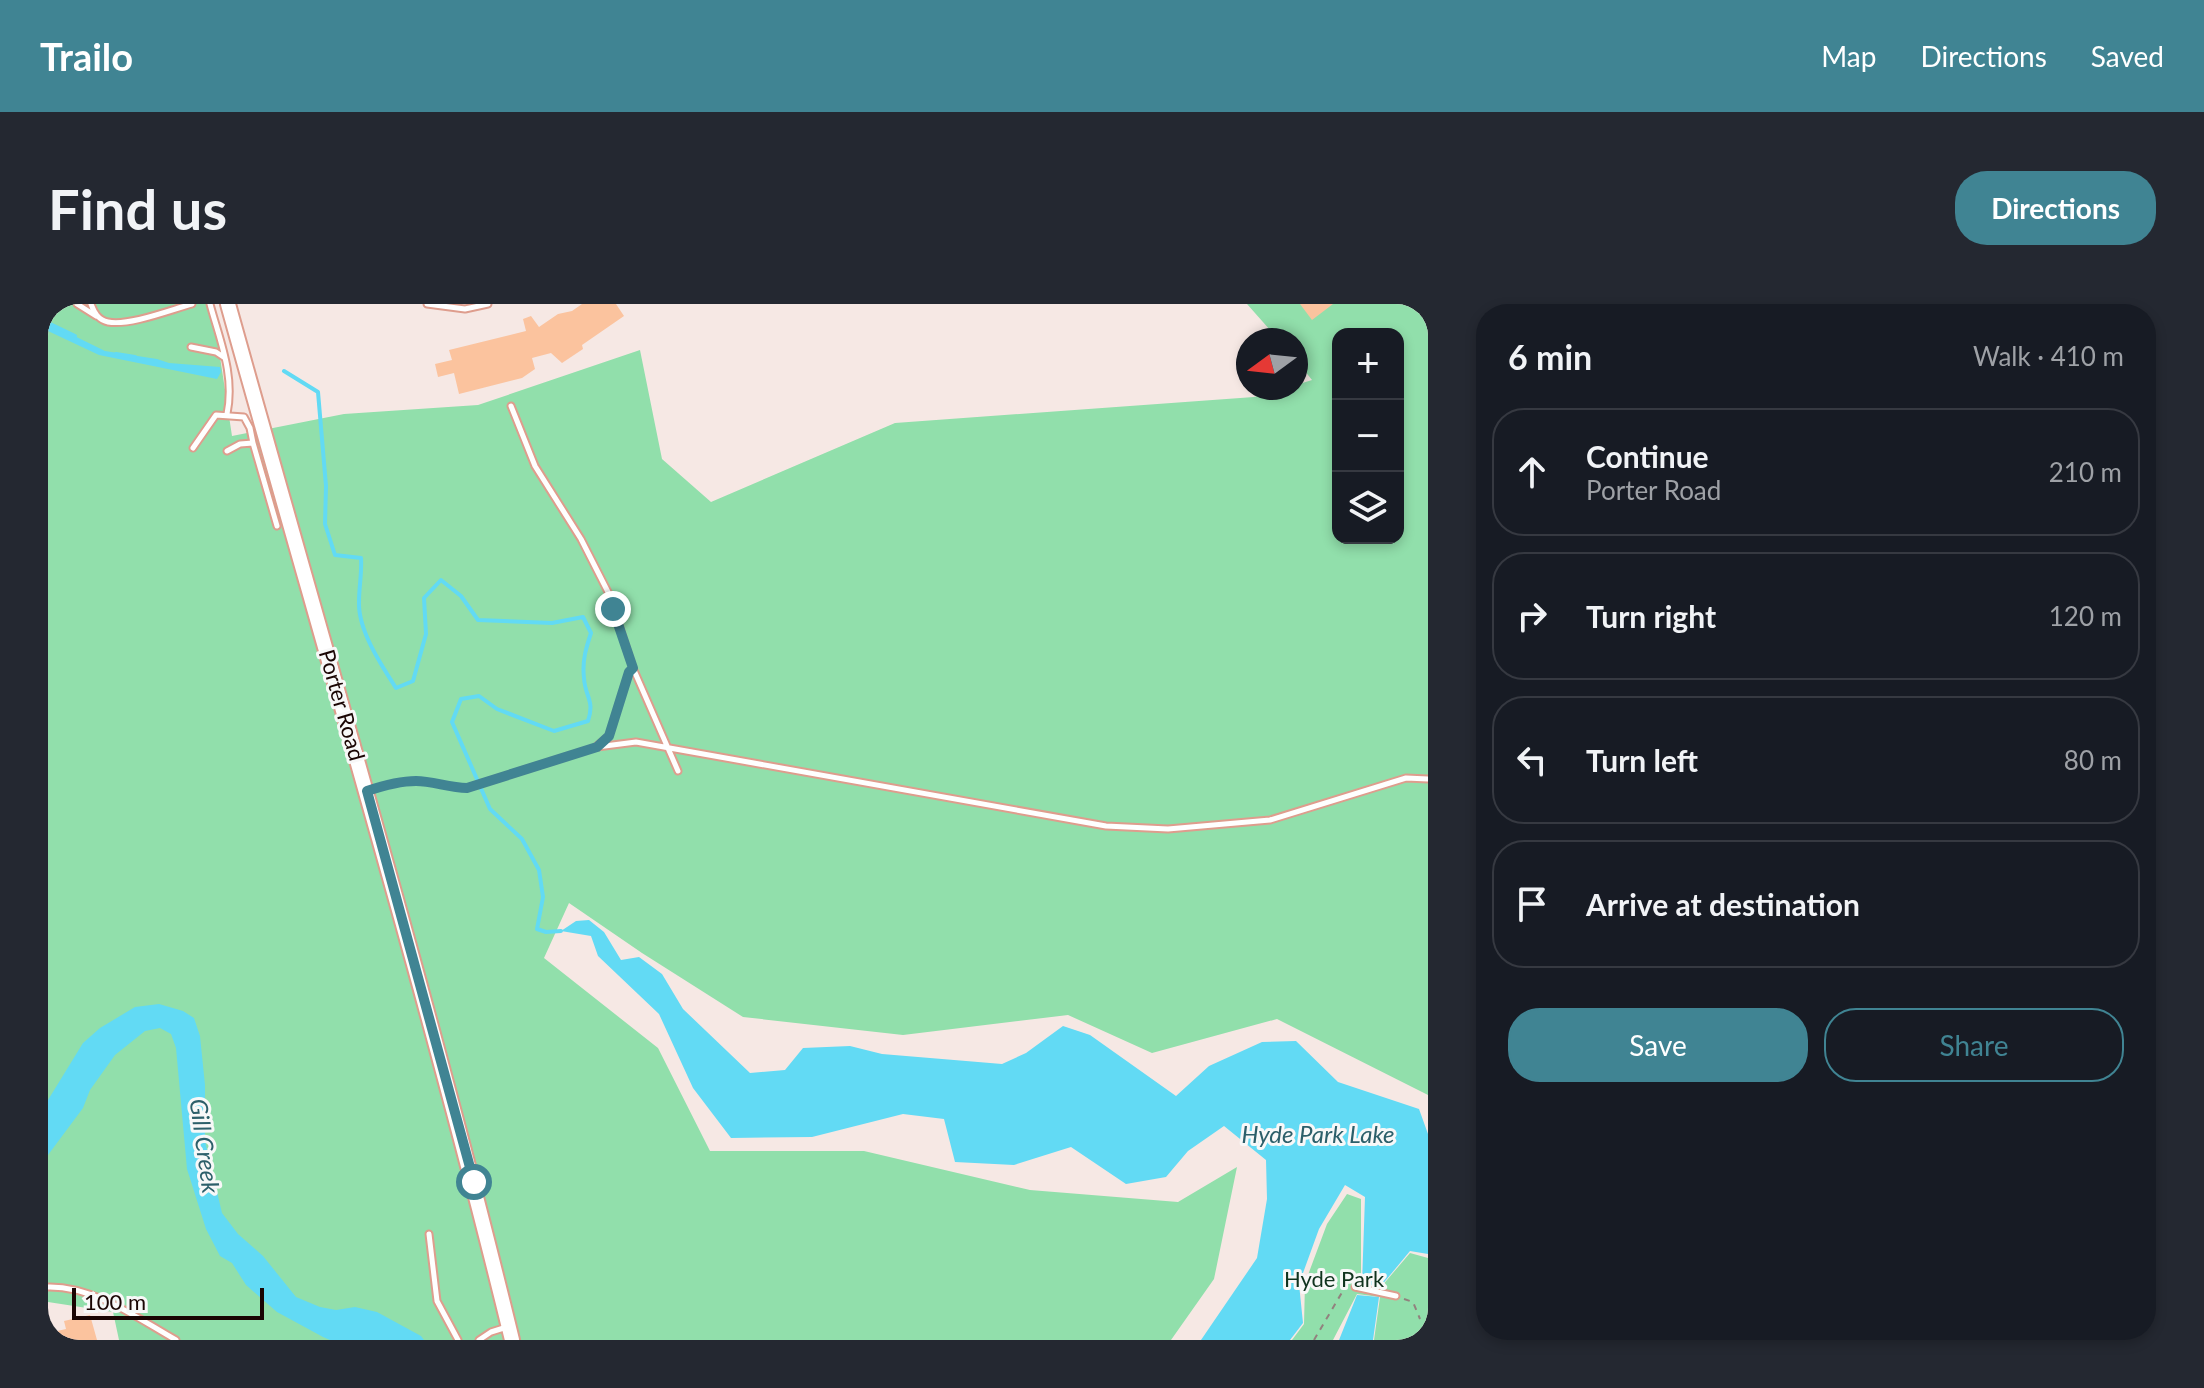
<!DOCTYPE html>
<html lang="en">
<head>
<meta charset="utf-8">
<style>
  body { margin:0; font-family:Lato,sans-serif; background:#242831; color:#f1f3f6 }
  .controls { position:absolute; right:24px; top:24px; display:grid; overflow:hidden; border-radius:16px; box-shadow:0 4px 12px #0003 }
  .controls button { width:72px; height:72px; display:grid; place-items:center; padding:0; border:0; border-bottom:2px solid #363941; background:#171b24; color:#f1f3f6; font:40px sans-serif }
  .compass { position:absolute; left:1188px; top:24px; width:72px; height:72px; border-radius:50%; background:#171b24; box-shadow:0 4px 12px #0003; rotate:255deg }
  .scale { position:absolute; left:24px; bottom:20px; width:192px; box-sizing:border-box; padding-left:8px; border:4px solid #1a0503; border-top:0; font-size:22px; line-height:28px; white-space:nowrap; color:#1a0503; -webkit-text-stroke:6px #f8f8f8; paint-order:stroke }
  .stop { position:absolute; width:24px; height:24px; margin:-18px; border:6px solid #408493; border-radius:50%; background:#fff }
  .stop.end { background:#408493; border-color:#fff; box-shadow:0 2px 8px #0008 }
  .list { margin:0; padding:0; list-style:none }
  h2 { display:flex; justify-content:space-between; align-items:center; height:104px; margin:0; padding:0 32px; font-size:34px }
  h2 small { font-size:26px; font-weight:400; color:#9ea1a6 }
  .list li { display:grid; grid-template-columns:52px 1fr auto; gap:24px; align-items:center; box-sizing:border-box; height:128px; margin:0 16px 16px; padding:0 16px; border:2px solid #363941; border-radius:32px }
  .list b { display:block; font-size:30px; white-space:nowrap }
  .list p { margin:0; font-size:26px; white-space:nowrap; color:#9ea1a6 }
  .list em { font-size:26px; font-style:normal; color:#9ea1a6 }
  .actions { display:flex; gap:16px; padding:24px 32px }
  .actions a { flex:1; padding:18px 0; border:2px solid #408493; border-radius:32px; text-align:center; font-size:28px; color:#408493 }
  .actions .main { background:#408493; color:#fff }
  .icon { flex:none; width:44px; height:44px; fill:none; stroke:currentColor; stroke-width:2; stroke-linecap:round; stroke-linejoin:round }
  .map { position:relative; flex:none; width:1380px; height:1036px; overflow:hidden; border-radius:32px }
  header { display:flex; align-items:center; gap:48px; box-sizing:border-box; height:112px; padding:0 40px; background:#408493; color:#fff }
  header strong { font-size:38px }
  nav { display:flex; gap:44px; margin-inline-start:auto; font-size:28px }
  .intro { display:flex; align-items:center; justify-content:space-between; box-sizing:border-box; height:192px; padding:0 48px }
  h1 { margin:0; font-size:56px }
  .button { padding:20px 36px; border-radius:32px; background:#408493; color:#fff; font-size:28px; font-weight:700 }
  main { display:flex; gap:48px; padding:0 48px }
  aside { flex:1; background:#171b24; border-radius:32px; box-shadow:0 4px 12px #0003 }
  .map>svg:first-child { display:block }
  .green { fill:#91dfab; fill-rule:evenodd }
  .water { fill:#62daf4 }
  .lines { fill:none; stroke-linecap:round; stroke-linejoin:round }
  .stream { stroke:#62daf4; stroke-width:4 }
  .building { fill:#fbc39e }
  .service-casing { stroke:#de9d8d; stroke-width:9 }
  .secondary-casing { stroke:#de9d8d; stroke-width:18 }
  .path { stroke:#92817e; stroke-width:2; stroke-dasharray:6 6; stroke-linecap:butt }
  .service { stroke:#fff; stroke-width:5 }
  .secondary { stroke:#fff; stroke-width:14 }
  .route { stroke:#408493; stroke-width:10 }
  .labels { text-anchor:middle; stroke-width:6; stroke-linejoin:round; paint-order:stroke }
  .street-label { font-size:22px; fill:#1a0503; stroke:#f8f8f8 }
  .park-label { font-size:22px; fill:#10331e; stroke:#f8f8f8 }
  .water-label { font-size:24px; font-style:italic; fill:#2c5f6a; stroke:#f8f8f8 }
</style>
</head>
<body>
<header>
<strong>Trailo</strong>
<nav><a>Map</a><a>Directions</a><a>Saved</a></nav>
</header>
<div class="intro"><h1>Find us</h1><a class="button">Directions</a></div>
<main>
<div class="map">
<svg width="1380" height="1036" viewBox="0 0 1380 1036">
  <rect width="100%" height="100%" fill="#f6e8e4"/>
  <path class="green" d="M0,0H164L184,132L296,110L430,101L592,46L614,155L663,198L847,119L1206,93L1237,84H1248V81L1264,76L1248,56V36H1231L1199,0H1380V791L1229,715L1104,749L1020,711L855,731L695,713L594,649L521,599L496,654L610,744L662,847H816L982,886L1130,898L1189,863L1166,975L1123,1036H71L65,1008L0,998ZM1290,30H1350V234H1290Z
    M1299,890L1313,895V981L1333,983L1362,949L1380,954V1036H1326L1332,993L1309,990L1285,1036H1244L1256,1020L1257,979L1279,920Z"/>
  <path class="water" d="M0,19L57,47L109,55L121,59L172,63L173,68L169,75L51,51L0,27Z
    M541,616L556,628L573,656L591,653L614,670L635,705L702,769L737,766L755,744L802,742L834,750L954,760L978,749L1015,722L1042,731L1128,792L1161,762L1214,738L1248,737L1290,778L1371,805L1380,830V950L1362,947L1333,982L1314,980L1317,893L1297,881L1271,925L1251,980L1255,1019L1242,1036H1153L1209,954L1219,895L1218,856L1176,822L1140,847L1118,873L1078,880L1023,843L966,861L907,858L896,815L855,810L764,833L683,834L645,784L611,710L550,652L543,632L513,627L528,617Z
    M111,700L135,707L146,714L152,732L157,781V837L174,909L190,930L215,952L248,993L272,1003L288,1006L307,1003L329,1008L373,1032L376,1036H282L275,1033L229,1008L198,981L184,959L172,952L158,925L139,865L128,744L123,730L112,724L97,727L67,751L42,786L35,804L0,851V796L35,739L52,724L87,703Z
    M1309,991L1331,993L1325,1036H1291Z"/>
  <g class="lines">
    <path class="stream" d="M0,19L27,32
      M68,50L87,53
      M236,67L270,88L278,182L277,220L287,251L313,254C314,270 311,282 311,298C310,326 333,361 348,384L365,377L378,330L376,294L393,276L413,292L430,316L504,319L535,313L543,329C538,344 534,357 536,374C537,393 547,396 540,417L506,427L449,405L431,392L413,395L404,418L442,505L474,535L491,566L495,593L489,625L498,628L513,627"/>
  </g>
  <path class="building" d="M534,0H568L576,12L534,41L535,45L514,59L503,49L484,54L487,65L474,74L411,90L406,69L390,73L387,60L404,56L401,46L478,27L475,15L483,12L491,23L510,10L524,7Z
    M1252,0H1285L1264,16Z
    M42,1011L49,1036H0V1029L18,1025L16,1017Z"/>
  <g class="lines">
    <defs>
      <path id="service" d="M29,0L48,12
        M43,0C46,8 50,16 60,18C82,22 122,6 144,0
        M162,0C172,37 187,71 179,110
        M379,0L417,5L440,0
        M1373,0L1380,1
        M143,43L168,48L177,54
        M463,102L487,162L533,235L560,288L585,364L630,467
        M145,144L168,111L196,113L202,124L205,139
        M179,147L192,140L205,139L229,222
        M549,442L561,432L581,368L585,364
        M419,484L549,443L588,438L1058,522L1120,525L1222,516L1358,474L1380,475
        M381,930L389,997L410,1036
        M0,983C46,982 89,1014 128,1036
        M1307,983L1348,992
        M431,1036L443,1028L459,1023"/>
      <path id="secondary" d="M180,0C276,345 379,688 464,1036"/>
    </defs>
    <use href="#service" class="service-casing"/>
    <use href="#secondary" class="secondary-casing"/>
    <path class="path" d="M331,483L370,477L411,484
      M1356,995L1365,998L1372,1015
      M1266,1036L1296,985"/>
    <use href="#service" class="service"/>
    <use href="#secondary" class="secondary"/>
  </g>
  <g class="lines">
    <path class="route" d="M426,878L319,487C334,482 352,477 368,477C385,477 401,484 419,484L549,443L561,432L581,368L585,364L565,305"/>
  </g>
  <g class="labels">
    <g class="street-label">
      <text transform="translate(294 401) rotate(74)" y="8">Porter Road</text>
    </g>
    <g class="park-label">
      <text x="1286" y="983">Hyde Park</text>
    </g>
    <g class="water-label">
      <text x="1270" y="839">Hyde Park Lake</text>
      <text transform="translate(156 842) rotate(82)" y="8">Gill Creek</text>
    </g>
  </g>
</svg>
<div class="controls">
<button>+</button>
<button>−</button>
<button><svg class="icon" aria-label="layers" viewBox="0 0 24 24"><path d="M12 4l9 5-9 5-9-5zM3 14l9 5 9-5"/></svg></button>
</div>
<svg class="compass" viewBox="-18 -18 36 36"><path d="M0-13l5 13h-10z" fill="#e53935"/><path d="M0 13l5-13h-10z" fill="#9ea1a6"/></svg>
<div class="scale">100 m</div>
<div class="stop" style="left:426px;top:878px"></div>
<div class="stop end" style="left:565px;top:305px"></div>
</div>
<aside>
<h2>6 min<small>Walk · 410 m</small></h2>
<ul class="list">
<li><svg class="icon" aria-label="ahead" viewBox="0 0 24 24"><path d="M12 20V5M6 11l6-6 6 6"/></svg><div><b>Continue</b><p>Porter Road</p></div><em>210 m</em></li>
<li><svg class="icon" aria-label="right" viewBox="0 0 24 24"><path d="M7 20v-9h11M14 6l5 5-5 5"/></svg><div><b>Turn right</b></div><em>120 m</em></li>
<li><svg class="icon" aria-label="left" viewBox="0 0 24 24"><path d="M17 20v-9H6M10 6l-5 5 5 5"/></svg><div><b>Turn left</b></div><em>80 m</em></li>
<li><svg class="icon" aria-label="arrive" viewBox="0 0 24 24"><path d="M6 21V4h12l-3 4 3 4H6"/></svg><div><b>Arrive at destination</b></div></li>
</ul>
<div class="actions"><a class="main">Save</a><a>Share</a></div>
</aside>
</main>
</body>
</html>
